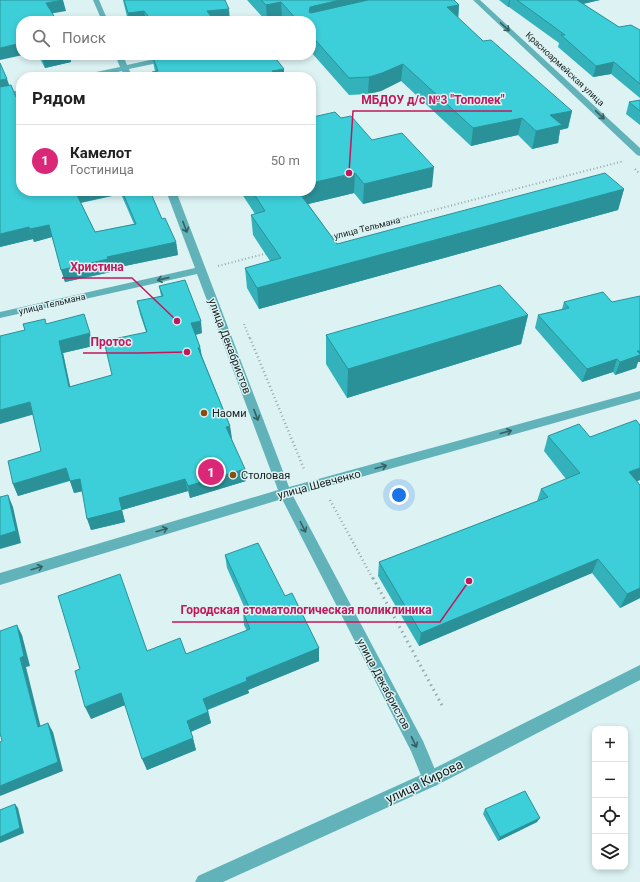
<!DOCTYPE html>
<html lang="ru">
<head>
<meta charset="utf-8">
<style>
  body { margin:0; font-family:Roboto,sans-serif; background:#f2f2f2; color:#222 }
  .controls { position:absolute; right:12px; bottom:12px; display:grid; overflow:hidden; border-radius:8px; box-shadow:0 2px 6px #0003 }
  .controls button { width:36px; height:36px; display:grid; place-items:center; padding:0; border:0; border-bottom:1px solid #e0e0e0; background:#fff; color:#222; font:20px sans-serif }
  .you { position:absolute; left:399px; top:495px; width:14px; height:14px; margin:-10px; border:3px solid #fff; border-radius:50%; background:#1a73e8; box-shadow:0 0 0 6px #1a73e833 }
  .badge { display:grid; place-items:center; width:26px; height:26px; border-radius:50%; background:#db2777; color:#fff; font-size:13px; font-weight:700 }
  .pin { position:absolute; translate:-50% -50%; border:2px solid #fff; box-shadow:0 1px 4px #0006 }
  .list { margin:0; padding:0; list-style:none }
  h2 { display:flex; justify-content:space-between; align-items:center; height:52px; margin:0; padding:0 16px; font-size:17px }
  h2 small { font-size:13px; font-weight:400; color:#767676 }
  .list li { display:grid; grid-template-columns:26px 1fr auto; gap:12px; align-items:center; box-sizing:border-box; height:72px; padding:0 16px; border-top:1px solid #e0e0e0 }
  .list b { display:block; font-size:15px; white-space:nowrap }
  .list p { margin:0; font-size:13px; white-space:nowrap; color:#767676 }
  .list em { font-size:13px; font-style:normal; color:#767676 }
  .icon { flex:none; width:22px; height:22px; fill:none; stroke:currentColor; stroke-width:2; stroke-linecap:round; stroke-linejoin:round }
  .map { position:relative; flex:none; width:640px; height:882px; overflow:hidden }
  .search { position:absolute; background:#fff; box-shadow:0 2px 6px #0003; left:16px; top:16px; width:300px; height:44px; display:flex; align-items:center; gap:10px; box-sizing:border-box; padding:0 14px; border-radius:16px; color:#767676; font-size:15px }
  .panel { position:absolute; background:#fff; box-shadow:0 2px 6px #0003; left:16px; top:72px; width:300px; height:124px; border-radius:16px }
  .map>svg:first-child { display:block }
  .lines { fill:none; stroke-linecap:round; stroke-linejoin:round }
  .path-far2 { stroke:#96a7a8; stroke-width:2; stroke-dasharray:1 2.5; stroke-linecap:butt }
  .path-far1 { stroke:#96a7a8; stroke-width:2.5; stroke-dasharray:1 3; stroke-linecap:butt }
  .path { stroke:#96a7a8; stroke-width:3; stroke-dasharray:1.5 4; stroke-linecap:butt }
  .minor { fill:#61b3b9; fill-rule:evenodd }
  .tertiary { fill:#61b3b9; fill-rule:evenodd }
  .wall { fill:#34b2bb; fill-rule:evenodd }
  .shaded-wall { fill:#2b9198 }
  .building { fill:#3dcfd9; stroke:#2b9198 }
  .oneway { stroke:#376063 }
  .poi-dot { fill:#8a4d0d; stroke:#dcf2f3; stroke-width:1.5 }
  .labels { text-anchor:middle; stroke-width:3; stroke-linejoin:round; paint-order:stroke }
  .far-street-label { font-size:9px; fill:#151d1d; stroke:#dcf2f3 }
  .street-label { font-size:11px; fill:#151d1d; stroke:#dcf2f3 }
  .poi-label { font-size:11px; fill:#151d1d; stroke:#dcf2f3; text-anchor:start }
  .near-street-label { font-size:13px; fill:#151d1d; stroke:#dcf2f3 }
  .leader { fill:none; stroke:#c2185b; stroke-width:1.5 }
  .callout-dot { fill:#c2185b; stroke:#dcf2f3; stroke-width:1.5 }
  .callout-label { font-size:12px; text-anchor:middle; font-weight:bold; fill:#c2185b; stroke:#dcf2f3; stroke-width:3; stroke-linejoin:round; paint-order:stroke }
</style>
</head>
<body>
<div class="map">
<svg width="640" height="882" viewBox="0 0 640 882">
  <rect width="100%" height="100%" fill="#dcf2f3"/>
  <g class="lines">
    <path class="path-far2" d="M635,169L640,174
      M329,237L624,161
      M218,266L268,253
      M244,324L250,339"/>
    <path class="path-far1" d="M250,338L304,469
      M330,500L373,579"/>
    <path class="path" d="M373,578L443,707"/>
    <path class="minor" d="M93,0H99L108,21H102Z
      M473,0H480L640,148V156L637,155Z
      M115,55H123L127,65L173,55H187L186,57L129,69L132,77H124L122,71L95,77H81L82,75L120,67Z
      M21,90V94L0,98V94Z
      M166,191H176L289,487L640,391V399L293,496L423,741L439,779L437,785L431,787L425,785L411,751L282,499L0,585V573L278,490L197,274L0,318V312L195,268Z"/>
    <path class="tertiary" d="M640,665V680L437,785L223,882H195L198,876L425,773Z"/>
  </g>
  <path class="wall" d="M123,0H225L230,21H128Z
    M247,0H454L459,5L458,18L483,41L572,111L568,128L560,130L558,143L532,149L518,135L471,146L401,81L381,91L368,94L349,95L311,52V21H284L282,19L266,21Z
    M499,0H600L583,4L619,27L640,30V98L611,74L593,77L558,47L559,43L509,7H508Z
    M38,55H70L71,62L45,68Z
    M152,55L284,69V77H152V72H155Z
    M640,100V125L626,114L629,102Z
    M313,117L341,118L372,140L432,187L363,204L354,193L308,204L337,244L624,189L618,210L259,309L247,288L245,268L270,261L253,235L251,215L255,214L240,191H311Z
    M21,191H150L162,219L176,242L178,255L110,269L111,272L65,282L52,237L34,242L33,239L0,247ZM121,194L134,224L95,232L81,203Z
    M159,286L202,333L196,335L200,347L202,356L230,426L231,438L246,481L190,498L188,491L122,510L125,522L91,530L82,491L74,493L70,481L18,496L13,484L41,451L33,415L25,330L46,324L93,346L63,353L70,387L112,375L146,332L140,314L137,301L161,296Z
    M564,302L638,362L636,368L615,375L613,372L582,382L535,328L538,315L562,309Z
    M528,315L521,344L347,398L326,364V335Z
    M640,425V480L637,481L640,485V598L620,608L592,573L419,646L378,576L379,562L537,501L541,489L566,479L544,451L548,436L590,437Z
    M225,555L285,596L319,648V661L248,690L249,693L208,710L211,723L191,732L196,750L147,770L125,705L91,719L147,651L186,654L247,631L244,625L243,612L246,611L227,568Z
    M485,809L537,822L498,841L483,814Z"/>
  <path class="shaded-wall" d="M63,0L66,11L49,14L46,3Z
    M340,0H410L309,21L310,7Z
    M509,0H510L509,7H508Z
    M570,0H600L569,7Z
    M281,2L282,19L267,21L266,5Z
    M459,5L458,21L447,7Z
    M229,9L230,21H208L207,11Z
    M144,11L146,21H129L128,13Z
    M21,43V55H23L0,60V48Z
    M49,55H70L71,62L45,68L42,56Z
    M614,62L611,74L593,77L596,66Z
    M403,64L401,81L381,91L368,94L369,77Z
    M284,69V77H273L272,71Z
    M7,79L11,90L0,93V80Z
    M572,111L568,128L560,130L558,143L532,149L536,131L550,115Z
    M522,118L518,135L471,146L473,128Z
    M434,167L432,187L363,204L364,184Z
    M355,173L354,193L296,207V191H311V183Z
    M624,189L618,210L259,309L257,288Z
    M75,191H120L121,194L78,203Z
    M49,225L52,237L34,242L30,229Z
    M29,227L33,239L0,247V234Z
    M176,242L178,255L110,269L111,272L65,282L61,270L107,257Z
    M528,315L521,344L347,398L348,369Z
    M201,321L202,333L193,335L191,323Z
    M90,333L93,346L63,353L73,399L69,387L59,341Z
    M200,347L202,359L198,348Z
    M637,351H640V362H638L636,368L615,375L620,362Z
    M617,359L613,372L582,382L587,369Z
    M30,402L35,414L0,424V410Z
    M230,426L232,438L228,439L226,427Z
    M66,468L71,480L18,496L13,484Z
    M640,468V480L622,487L629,472Z
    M245,469L246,481L190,498L188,486Z
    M80,479L84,491L74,493L70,481Z
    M185,479L188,491L122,510L125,522L91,530L87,519L119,498Z
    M8,495L13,507L21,543L0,549V536Z
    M598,559L592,573L419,646L421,633Z
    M640,588V598L620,608L627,594Z
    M17,625L22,635L30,666L26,667L43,736L38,727L20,658Z
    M319,648V661L248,690L249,693L206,710L203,699L246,678Z
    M121,693L125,705L91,719L85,707Z
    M208,712L211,723L190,732L187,721Z
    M48,723L53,732L63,771L0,796V786Z
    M193,738L196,750L147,770L142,759Z
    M15,804L18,808L24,833L0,843V837Z
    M540,818L537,822L498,841L500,837Z"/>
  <path class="building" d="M0,0H63L46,3L57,21H21V43L0,48Z
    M124,0H225L229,9L207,11L214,21H152L144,11L128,13Z
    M261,0H340L310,7L309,12L311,13L368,0H454L459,5L447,7L483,41L491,40L572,111L550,115L562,125L536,131L522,118L473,128L403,64L382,73L369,77L349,78L311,35V21H298L281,2L266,5Z
    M517,0H577L619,27L631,25L640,30V84L614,62L596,66L561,35H565Z
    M152,55H273L284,69L272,71L278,77H154L152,72L158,71Z
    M0,63L7,79L0,80Z
    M11,85L16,97L21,96V191H75L95,232L136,224L122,191H150L162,219L165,218L176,242L107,257L108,259L61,270L49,225L30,229L29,227L0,234V87Z
    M640,100V111L629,102Z
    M335,112L341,118L351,116L372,140L402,133L434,167L364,184L355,173L311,183V115L313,117Z
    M605,173L624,189L257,288L245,268L281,258L251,215L265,211L252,191H298L337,244Z
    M185,280L201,321L191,323L200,347L198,348L230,426L226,427L245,469L188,486L185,479L119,498L122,510L87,519L80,479L70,481L66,468L13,484L8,461L41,451L30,402L0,410V336L25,330L23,324L45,319L46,324L84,314L90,333L59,341L69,387L112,375L104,341L147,332L137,301L163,296L159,286Z
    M500,285L528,315L348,369L326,335Z
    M603,292L612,302L640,296V351H637L640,354V355L620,362L617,359L587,369L538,315L569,308L564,302Z
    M636,420L640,425V468L629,472L640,485V588L627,594L598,559L421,633L379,562L548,497L541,489L580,473L548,436L579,424L590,437Z
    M8,495L16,531L0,536V497Z
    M258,543L285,596L292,593L319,648L246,678L247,681L203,699L208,712L187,721L193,738L142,759L121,693L85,707L75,671L80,669L58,596L120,574L147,651L180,638L186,654L250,629L243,612L250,609L225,555Z
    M17,625L24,656L20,658L38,727L48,723L58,762L0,786V742L2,741L0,733V631Z
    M525,791L540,818L500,837L485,809Z
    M15,804L20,828L0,837V810Z"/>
  <defs><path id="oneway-shaft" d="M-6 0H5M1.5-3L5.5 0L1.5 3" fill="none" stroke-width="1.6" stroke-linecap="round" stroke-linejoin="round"/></defs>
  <g class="oneway">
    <use href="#oneway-shaft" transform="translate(505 27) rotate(43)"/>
    <use href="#oneway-shaft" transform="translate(600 115) rotate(43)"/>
    <use href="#oneway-shaft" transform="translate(185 227) rotate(69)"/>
    <use href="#oneway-shaft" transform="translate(163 279) rotate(167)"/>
    <use href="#oneway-shaft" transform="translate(256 415) rotate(69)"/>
    <use href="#oneway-shaft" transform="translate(506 432) rotate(-15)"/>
    <use href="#oneway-shaft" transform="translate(381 467) rotate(-15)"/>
    <use href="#oneway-shaft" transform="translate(303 527) rotate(63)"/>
    <use href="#oneway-shaft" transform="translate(162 530) rotate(-17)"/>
    <use href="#oneway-shaft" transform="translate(37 568) rotate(-17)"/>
    <use href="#oneway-shaft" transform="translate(414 742) rotate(64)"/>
  </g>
  <g class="poi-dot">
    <circle cx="204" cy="413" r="4"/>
    <circle cx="233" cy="475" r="4"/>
  </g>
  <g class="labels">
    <g class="far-street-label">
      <text transform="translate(565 69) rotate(43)" y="3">Красноармейская улица</text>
      <text transform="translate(367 228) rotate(-14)" y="3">улица Тельмана</text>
      <text transform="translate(52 304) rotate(-13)" y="3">улица Тельмана</text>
    </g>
    <g class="street-label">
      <text transform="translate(230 346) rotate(69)" y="4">улица Декабристов</text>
      <text transform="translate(319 484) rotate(-15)" y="4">улица Шевченко</text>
      <text transform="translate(384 684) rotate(62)" y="4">улица Декабристов</text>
    </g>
    <g class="poi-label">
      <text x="212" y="417">Наоми</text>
      <text x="241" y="479">Столовая</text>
    </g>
    <g class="near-street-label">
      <text transform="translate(424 781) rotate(-26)" y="5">улица Кирова</text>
    </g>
  </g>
  <path class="leader" d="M349 173L353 111H512M177 321L132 278H62M187 352L139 353H83M469 581L440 622H172"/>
  <g class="callout-dot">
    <circle cx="349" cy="173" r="4"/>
    <circle cx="177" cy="321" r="4"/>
    <circle cx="187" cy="352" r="4"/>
    <circle cx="469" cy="581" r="4"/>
  </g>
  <g class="callout-label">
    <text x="433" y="104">МБДОУ д/с №3 "Тополек"</text>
    <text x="97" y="271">Христина</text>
    <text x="111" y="346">Протос</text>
    <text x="306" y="614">Городская стоматологическая поликлиника</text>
  </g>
</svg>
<div class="controls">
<button>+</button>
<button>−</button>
<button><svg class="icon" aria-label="locate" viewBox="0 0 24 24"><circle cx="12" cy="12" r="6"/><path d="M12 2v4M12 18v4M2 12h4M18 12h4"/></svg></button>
<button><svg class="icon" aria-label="layers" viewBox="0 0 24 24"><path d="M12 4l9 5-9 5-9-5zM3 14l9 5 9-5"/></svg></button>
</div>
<div class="you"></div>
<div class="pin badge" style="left:211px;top:472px">1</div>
<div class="search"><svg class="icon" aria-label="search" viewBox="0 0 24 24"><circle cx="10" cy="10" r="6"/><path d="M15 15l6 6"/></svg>Поиск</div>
<section class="panel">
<h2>Рядом<small></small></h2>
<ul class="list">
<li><span class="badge">1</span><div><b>Камелот</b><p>Гостиница</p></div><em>50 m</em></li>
</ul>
</section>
</div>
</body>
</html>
